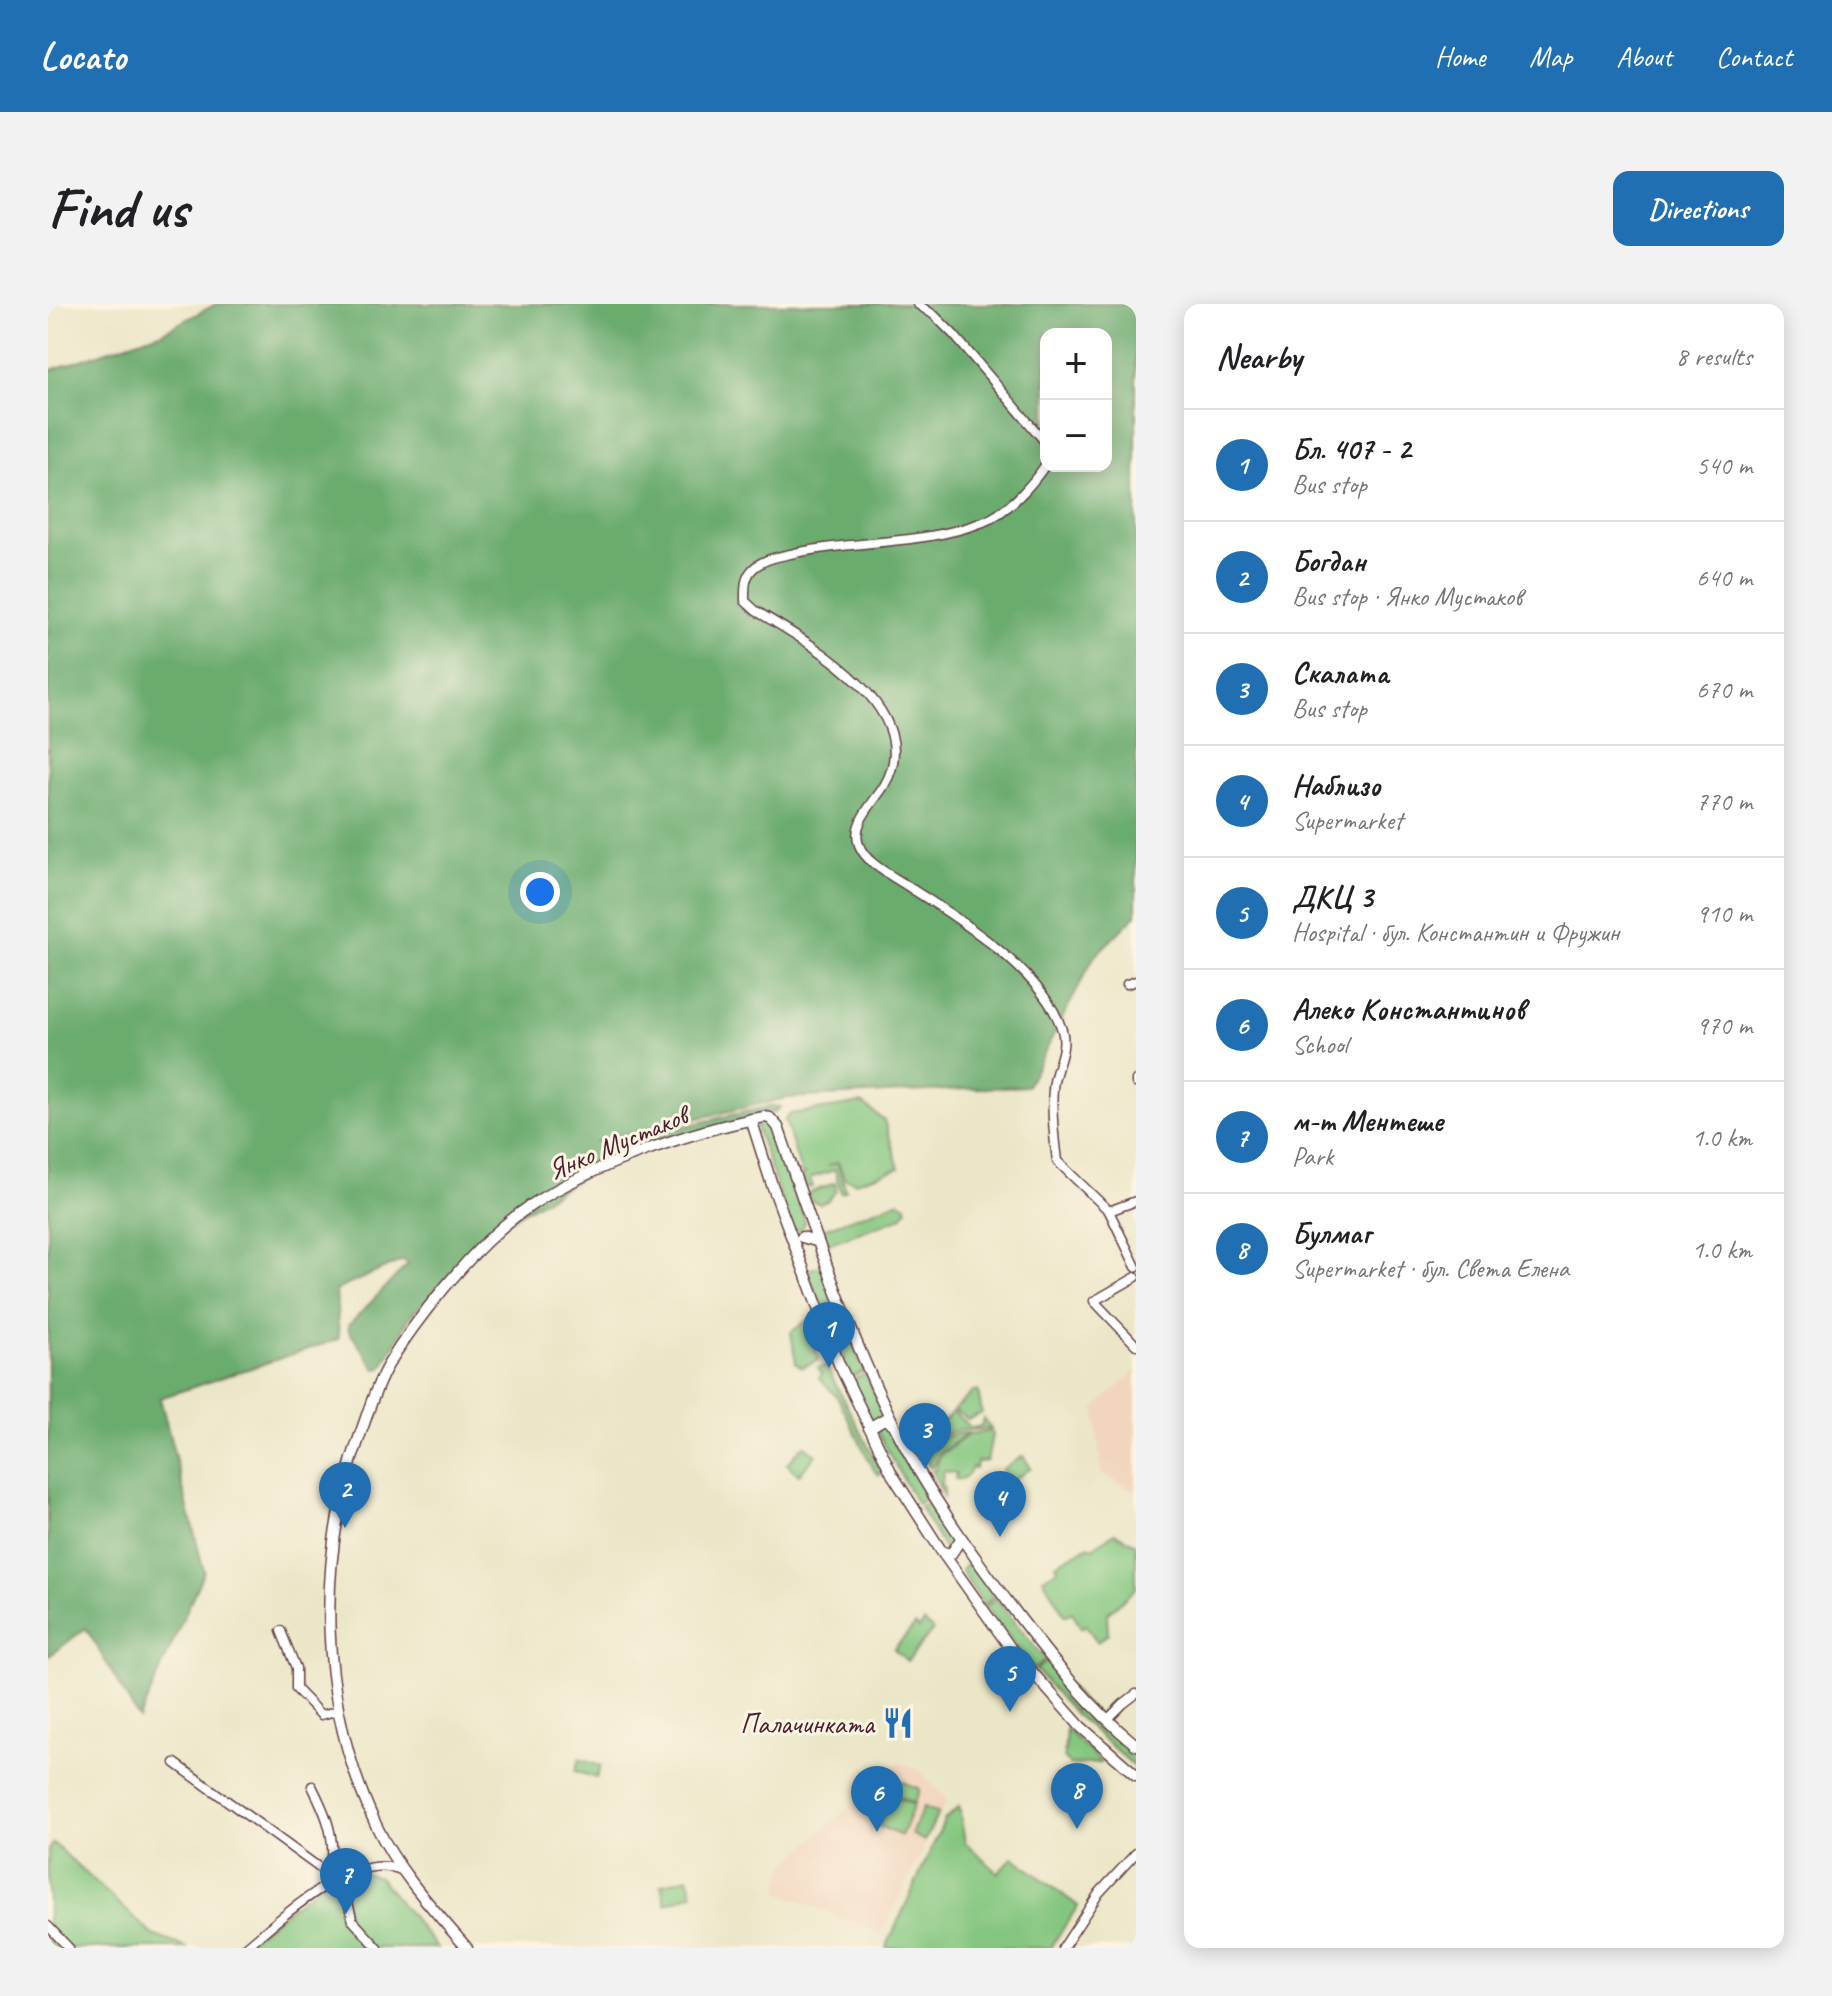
<!DOCTYPE html>
<html lang="en">
<head>
<meta charset="utf-8">
<style>
  body { margin:0; font-family:Caveat,sans-serif; background:#f2f2f2; color:#202124 }
  .controls { position:absolute; right:24px; top:24px; display:grid; overflow:hidden; border-radius:16px; box-shadow:0 4px 20px #0003 }
  .controls button { width:72px; height:72px; display:grid; place-items:center; padding:0; border:0; border-bottom:2px solid #e0e0e0; background:#fff; color:#202124; font:40px sans-serif }
  .you { position:absolute; left:492px; top:588px; width:28px; height:28px; margin:-20px; border:6px solid #fff; border-radius:50%; background:#1a73e8; box-shadow:0 0 0 12px #1a73e833 }
  .badge { display:grid; place-items:center; width:52px; height:52px; border-radius:50%; background:#1f6fb2; color:#fff; font-size:26px; font-weight:700 }
  .pin { position:absolute; translate:-50% -66px; filter:drop-shadow(0 2px 4px #0008) }
  .pin::after { content:''; position:absolute; top:42px; width:28px; height:24px; background:inherit; clip-path:polygon(0 0,100% 0,50% 100%) }
  .list { margin:0; padding:0; list-style:none }
  h2 { display:flex; justify-content:space-between; align-items:center; height:104px; margin:0; padding:0 32px; font-size:34px }
  h2 small { font-size:26px; font-weight:400; color:#757577 }
  .list li { display:grid; grid-template-columns:52px 1fr auto; gap:24px; align-items:center; box-sizing:border-box; height:112px; padding:0 32px; border-top:2px solid #e0e0e0 }
  .list b { display:block; font-size:30px; white-space:nowrap }
  .list p { margin:0; font-size:26px; white-space:nowrap; color:#757577 }
  .list em { font-size:26px; font-style:normal; color:#757577 }
  .map { position:relative; flex:none; width:1088px; height:1644px; overflow:hidden; border-radius:16px }
  header { display:flex; align-items:center; gap:48px; box-sizing:border-box; height:112px; padding:0 40px; background:#1f6fb2; color:#fff }
  header strong { font-size:38px }
  nav { display:flex; gap:44px; margin-inline-start:auto; font-size:28px }
  .intro { display:flex; align-items:center; justify-content:space-between; box-sizing:border-box; height:192px; padding:0 48px }
  h1 { margin:0; font-size:56px }
  .button { padding:20px 36px; border-radius:16px; background:#1f6fb2; color:#fff; font-size:28px; font-weight:700 }
  main { display:flex; gap:48px; padding:0 48px }
  aside { flex:1; background:#fff; border-radius:16px; box-shadow:0 4px 20px #0003 }
  .map>svg:first-child { display:block }
  .built { fill:#f2d5bd }
  .green { fill:#84c67f; stroke:#677255; stroke-width:2 }
  .forest { fill:#6bab6e; stroke:#5a654c; stroke-width:2; fill-rule:evenodd }
  .lines { fill:none; stroke-linecap:round; stroke-linejoin:round }
  .minor-casing { stroke:#623d43; stroke-width:11 }
  .tertiary-casing { stroke:#623d43; stroke-width:13 }
  .minor { stroke:#fff; stroke-width:8 }
  .tertiary { stroke:#fff; stroke-width:10 }
  .labels { text-anchor:middle; stroke-width:6; stroke-linejoin:round; paint-order:stroke }
  .street-label { font-size:28px; fill:#4a1f2b; stroke:#fcf5e5 }
  .poi-label { font-size:28px; fill:#4a1f2b; stroke:#fcf5e5; text-anchor:end }
</style>
</head>
<body>
<header>
<strong>Locato</strong>
<nav><a>Home</a><a>Map</a><a>About</a><a>Contact</a></nav>
</header>
<div class="intro"><h1>Find us</h1><a class="button">Directions</a></div>
<main>
<div class="map">
<svg width="1088" height="1644" viewBox="0 0 1088 1644">
  <rect width="100%" height="100%" fill="#fcf5e5"/>
  <filter id="ink" filterUnits="userSpaceOnUse"><feTurbulence type="fractalNoise" baseFrequency=".0125" numOctaves="2"/><feDisplacementMap in="SourceGraphic" scale="16" xChannelSelector="R" yChannelSelector="G"/><feConvolveMatrix kernelMatrix="1 2 1 2 8 2 1 2 1" color-interpolation-filters="sRGB"/></filter>
  <filter id="wash" filterUnits="userSpaceOnUse"><feTurbulence type="fractalNoise" baseFrequency=".006" numOctaves="4" result="noise"/><feDisplacementMap in="SourceGraphic" scale="32" xChannelSelector="R" yChannelSelector="G"/><feGaussianBlur stdDeviation="1.8" result="paint"/><feColorMatrix in="noise" values="0 0 0 0 0 0 0 0 0 0 0 0 0 0 0 0 0 1.4 0 .05"/><feComposite in="paint" operator="in"/></filter>
  <g filter="url(#wash)">
    <rect width="100%" height="100%" fill="#ece6c8"/>
    <path class="built" d="M1088,1066V1188L1053,1170L1047,1104Z
      M851,1458L871,1466L899,1496L833,1630L731,1588L734,1567L739,1559Z"/>
    <path class="green" d="M814,799L836,816L851,864L807,878L797,875L790,858L780,862L789,859L798,887L793,889L787,866L762,874L765,883L758,884L755,873L757,870L754,871L737,816L742,810Z
      M713,816L722,819L757,918L752,927L743,923L708,823Z
      M787,879L788,887L779,897L772,900L762,896L759,890Z
      M851,897L858,901L859,905L854,913L777,941L772,926Z
      M774,962L786,996L775,1003L759,966Z
      M787,999L816,1067L803,1073L776,1006Z
      M760,1016L764,1019L769,1034L764,1036L771,1056L754,1063L748,1059L743,1028Z
      M778,1062L834,1169L831,1171L826,1166L790,1094L771,1074L774,1070L770,1064Z
      M817,1070L837,1112L824,1119L805,1076Z
      M926,1087H930L934,1109L920,1115L906,1106Z
      M905,1108L923,1124L933,1122L935,1114L943,1125L910,1126L894,1131L881,1130Z
      M839,1120L880,1193L869,1200L829,1127V1122Z
      M943,1127L944,1131L939,1157L929,1158L928,1164L924,1163C922,1169 916,1177 907,1175L908,1169L896,1167L893,1182L896,1184L895,1192L884,1166L888,1164L892,1151L922,1130Z
      M912,1129H920L892,1149L886,1161L882,1163L874,1151L877,1134H893Z
      M756,1141L768,1151L751,1171L739,1160Z
      M975,1152L983,1164L963,1178L955,1165Z
      M883,1197L907,1236L901,1245L895,1243L872,1203Z
      M1067,1229L1088,1240V1284L1059,1310L1060,1330L1049,1338L1038,1321L1033,1324L1024,1308L1017,1312L995,1274L1010,1265L1008,1260L1041,1242L1044,1244Z
      M918,1260L925,1263L947,1291L936,1301L913,1267Z
      M948,1294L997,1356L986,1365L937,1303Z
      M876,1318L885,1326L859,1357L846,1345L867,1321L871,1325Z
      M999,1357L1034,1397L1023,1406L988,1366Z
      M1036,1398L1088,1447V1464L1025,1408Z
      M1018,1425L1054,1459L1023,1461L1016,1454Z
      M531,1455L553,1462L548,1474L527,1467Z
      M852,1477L872,1485L866,1499L846,1490Z
      M845,1492L866,1501L853,1532L831,1522Z
      M876,1503L890,1509L877,1537L863,1530Z
      M911,1503L917,1538L950,1569L965,1553L1030,1602L1002,1644H838L897,1515Z
      M5,1539L105,1631L140,1644H0V1546Z
      M313,1568L331,1573L389,1644H191L278,1576Z
      M640,1573L645,1590L618,1600L613,1581Z"/>
    <path class="forest" d="M168,0H1088V611L1046,653L979,782L738,794L546,838L598,831L723,802L732,803L726,809L719,808L599,845L546,866L445,926L363,1011L334,1064L328,1065L301,1027L300,1022L360,960L355,956L288,986L291,1035L112,1094L156,1267L91,1415L38,1324L0,1353V67L115,28ZM998,30H1058V162H998Z"/>
  </g>
  <g filter="url(#ink)">
    <g class="lines">
      <defs>
        <path id="minor" d="M869,0L886,11L906,31L998,139
          M998,160C984,181 959,209 935,218C876,241 809,236 747,249C734,252 718,254 707,263C696,272 697,284 697,297L708,307C762,339 881,406 836,482C825,500 803,519 811,541C818,560 845,572 861,583C910,614 996,668 1014,726C1020,747 1006,765 1005,785C1003,808 1006,834 1009,857L1061,907L1088,963
          M1079,680L1088,677
          M1088,776V779
          M1061,907L1088,897
          M1088,973L1046,997L1088,1041
          M233,1327L248,1364V1385L273,1411L291,1406
          M1059,1416L1075,1400L1088,1390
          M127,1459L295,1581L305,1617L330,1644
          M264,1482C275,1504 286,1527 284,1553C284,1561 280,1564 282,1572
          M0,1622L21,1644
          M197,1644C232,1615 304,1546 353,1566
          M1015,1644L1051,1589L1088,1549"/>
        <path id="tertiary" d="M703,815L723,878L791,1060L844,1170L894,1248L961,1342L1033,1423L1088,1471
          M754,933L768,937
          M821,1124L836,1115L845,1120
          M894,1248L903,1250L913,1235
          M419,1644C386,1606 351,1569 329,1523C270,1401 267,1254 313,1128C321,1106 328,1081 340,1061C357,1033 376,1008 397,983C423,952 451,922 485,900C544,861 646,826 716,813L722,814L730,823C765,924 799,1027 847,1123C880,1189 922,1248 966,1306C1003,1355 1040,1402 1088,1441"/>
      </defs>
      <use href="#minor" class="minor-casing"/>
      <use href="#tertiary" class="tertiary-casing"/>
      <use href="#minor" class="minor"/>
      <use href="#tertiary" class="tertiary"/>
    </g>
  </g>
  <defs>
    <symbol id="restaurant-bare" viewBox="-9 -9 18 18"><path d="M-5-6h1v4h1v-4h1v4h1v-4h1v5L-1.5 .5V6h-2V.5L-5-1ZM5-6V6H3V1.5H1.5Q1.5-4 5-6Z" fill="#1f6fb2" stroke="#fcf5e5" stroke-width="2.5" paint-order="stroke"/></symbol>
  </defs>
  <g fill-rule="evenodd">
    <use href="#restaurant-bare" x="828" y="1397" width="44" height="44"/>
  </g>
  <g class="labels">
    <g class="street-label">
      <text transform="translate(569 838) rotate(-23)" y="10">Янко Мустаков</text>
    </g>
    <g class="poi-label">
      <text x="826" y="1429">Палачинката</text>
    </g>
  </g>
</svg>
<div class="controls">
<button>+</button>
<button>−</button>
</div>
<div class="you"></div>
<div class="pin badge" style="left:781px;top:1064px">1</div>
<div class="pin badge" style="left:297px;top:1224px">2</div>
<div class="pin badge" style="left:877px;top:1165px">3</div>
<div class="pin badge" style="left:952px;top:1233px">4</div>
<div class="pin badge" style="left:962px;top:1408px">5</div>
<div class="pin badge" style="left:829px;top:1528px">6</div>
<div class="pin badge" style="left:298px;top:1610px">7</div>
<div class="pin badge" style="left:1029px;top:1525px">8</div>
</div>
<aside>
<h2>Nearby<small>8 results</small></h2>
<ul class="list">
<li><span class="badge">1</span><div><b>Бл. 407 - 2</b><p>Bus stop</p></div><em>540 m</em></li>
<li><span class="badge">2</span><div><b>Богдан</b><p>Bus stop · Янко Мустаков</p></div><em>640 m</em></li>
<li><span class="badge">3</span><div><b>Скалата</b><p>Bus stop</p></div><em>670 m</em></li>
<li><span class="badge">4</span><div><b>Наблизо</b><p>Supermarket</p></div><em>770 m</em></li>
<li><span class="badge">5</span><div><b>ДКЦ 3</b><p>Hospital · бул. Константин и Фружин</p></div><em>910 m</em></li>
<li><span class="badge">6</span><div><b>Алеко Константинов</b><p>School</p></div><em>970 m</em></li>
<li><span class="badge">7</span><div><b>м-т Ментeше</b><p>Park</p></div><em>1.0 km</em></li>
<li><span class="badge">8</span><div><b>Булмаг</b><p>Supermarket · бул. Света Елена</p></div><em>1.0 km</em></li>
</ul>
</aside>
</main>
</body>
</html>
